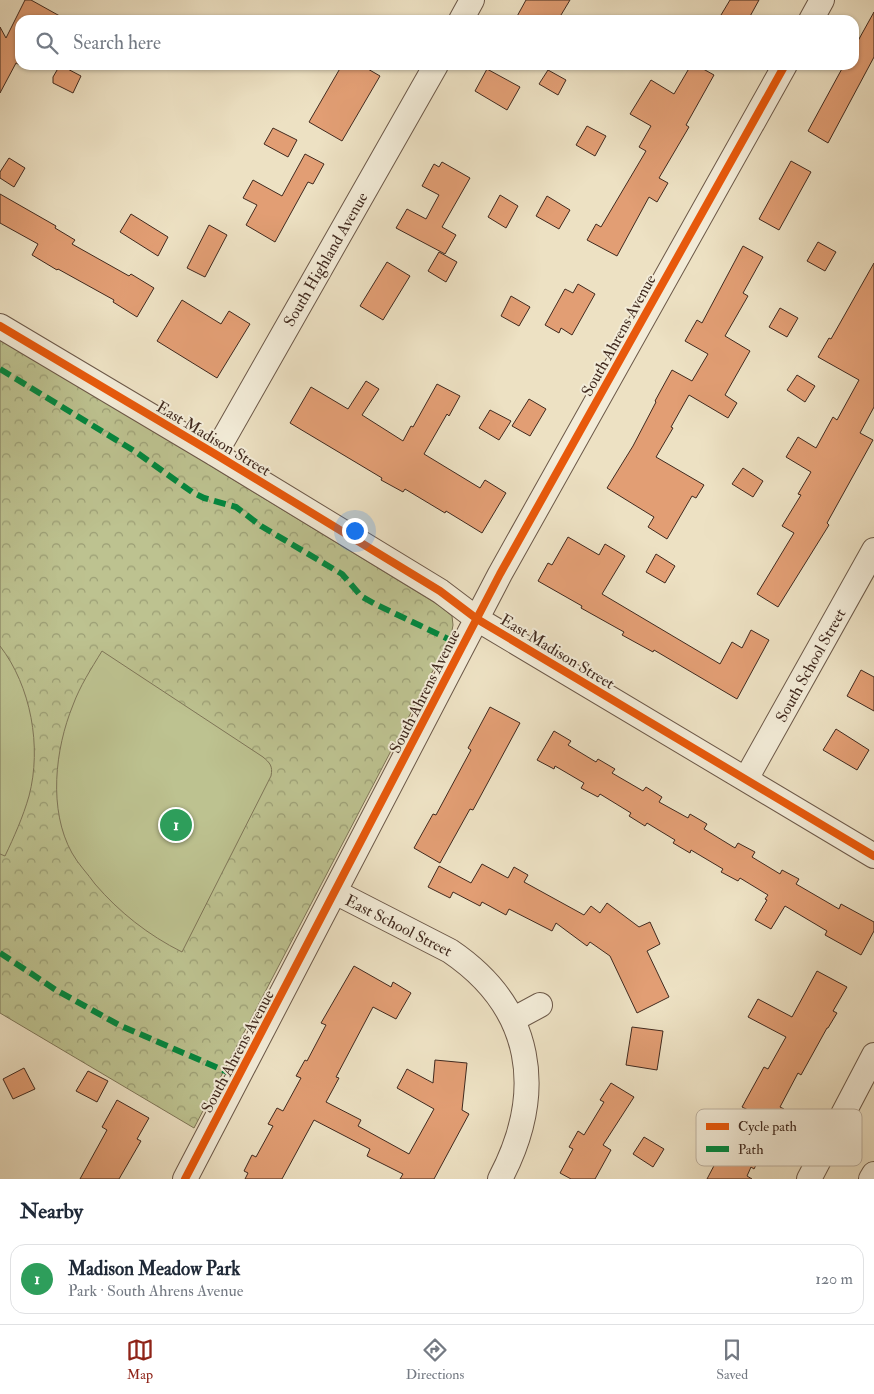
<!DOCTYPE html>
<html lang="en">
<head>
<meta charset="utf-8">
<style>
  body { margin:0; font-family:"IM FELL Double Pica",serif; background:#f6f6f7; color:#1f2937 }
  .you { position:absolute; left:354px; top:530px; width:18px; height:18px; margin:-12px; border:4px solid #fff; border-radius:50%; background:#1a73e8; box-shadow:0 0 0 8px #1a73e833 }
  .badge { display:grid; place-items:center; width:32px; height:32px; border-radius:50%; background:#8f2418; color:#fff; font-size:16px; font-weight:700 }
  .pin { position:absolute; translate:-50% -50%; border:2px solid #fff; box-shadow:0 1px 5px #0006 }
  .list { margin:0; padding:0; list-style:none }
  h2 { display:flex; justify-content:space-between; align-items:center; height:65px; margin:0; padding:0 20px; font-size:21px }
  h2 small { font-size:16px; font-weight:400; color:#747a83 }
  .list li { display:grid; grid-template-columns:32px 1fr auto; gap:15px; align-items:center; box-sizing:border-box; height:70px; margin:0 10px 10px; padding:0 10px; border:1px solid #e0e1e3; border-radius:15px }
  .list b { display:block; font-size:19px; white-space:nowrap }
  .list p { margin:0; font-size:16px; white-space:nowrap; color:#747a83 }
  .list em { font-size:16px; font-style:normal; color:#747a83 }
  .icon { flex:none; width:28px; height:28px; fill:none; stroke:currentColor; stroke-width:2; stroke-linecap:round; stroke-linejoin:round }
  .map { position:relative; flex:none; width:874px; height:1179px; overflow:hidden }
  .search { position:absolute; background:#fff; box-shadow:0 1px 4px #0004; left:15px; right:15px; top:15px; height:55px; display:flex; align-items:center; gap:12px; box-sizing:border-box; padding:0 18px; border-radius:15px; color:#747a83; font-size:19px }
  .sheet { height:145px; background:#fff }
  nav { display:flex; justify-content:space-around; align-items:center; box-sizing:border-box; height:70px; border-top:1px solid #e0e1e3; background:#fff; font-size:14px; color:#747a83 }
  nav a { display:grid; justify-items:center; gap:2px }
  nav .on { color:#8f2418 }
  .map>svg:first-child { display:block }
  .park { fill:url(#park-crowns); stroke:#7f7658 }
  .pitch { fill:#bdc290; stroke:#7f7658 }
  .building { fill:#e29e74; stroke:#412a1f }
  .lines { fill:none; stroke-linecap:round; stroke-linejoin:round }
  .minor-casing { stroke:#6c5848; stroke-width:26 }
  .minor { stroke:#f3ecd8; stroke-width:24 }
  .quiet { stroke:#00873e; stroke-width:6; stroke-dasharray:12 6; stroke-linecap:butt }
  .cycleway-casing { stroke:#f3ecd8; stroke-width:11 }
  .cycleway { stroke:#e8590c; stroke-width:8 }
  .labels { text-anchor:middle; stroke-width:4; stroke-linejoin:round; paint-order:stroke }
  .street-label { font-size:16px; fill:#412a1f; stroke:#f3ecd8 }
  .key { fill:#f3ecd8; stroke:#beb2a0; stroke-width:1 }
  .key-label { font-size:14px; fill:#412a1f }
</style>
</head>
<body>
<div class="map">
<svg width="874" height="1179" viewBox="0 0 874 1179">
  <defs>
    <pattern id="park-crowns" width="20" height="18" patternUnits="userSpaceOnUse" patternTransform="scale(1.25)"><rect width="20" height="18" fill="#bdc290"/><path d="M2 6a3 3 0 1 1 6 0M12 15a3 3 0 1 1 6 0" fill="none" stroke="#9b9e75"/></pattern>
  </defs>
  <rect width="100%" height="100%" fill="#ede1c3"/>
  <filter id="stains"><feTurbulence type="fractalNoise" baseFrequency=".004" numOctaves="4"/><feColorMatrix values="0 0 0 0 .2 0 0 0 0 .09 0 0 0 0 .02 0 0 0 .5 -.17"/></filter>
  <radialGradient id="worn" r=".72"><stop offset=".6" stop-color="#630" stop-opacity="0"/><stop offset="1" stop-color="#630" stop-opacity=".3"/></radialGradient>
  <path class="park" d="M0,340L198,458L440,606L452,616L453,625L451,636L194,1128L0,1013Z"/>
  <path class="pitch" d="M0,646C31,686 42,747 29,796C23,817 14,837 5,856L0,854Z
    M102,651L263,757C270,763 273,766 271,776L182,952C148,935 119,912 95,884C88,874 78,864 72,853C48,810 55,749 73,705C80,686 91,669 102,651Z"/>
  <path class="building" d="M25,0H31L67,20H20V65L16,63L0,93V27L6,38Z
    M526,0H570L558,20H515Z
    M730,0H759L748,20H718Z
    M874,12V57L828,143L808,131L844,65H854V48Z
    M60,65L81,76L73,93L53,83V77Z
    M342,65H361L380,76L342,141L309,122Z
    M691,65H696L714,75L686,125L689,127L659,178L668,183L657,202L649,197L617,256L587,240L596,224L601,227L646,151L639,147L651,126L630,114L651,80L674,94Z
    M487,69L520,87L507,110L475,91Z
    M548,70L566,80L558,95L539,84Z
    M587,126L606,136L595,156L576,145Z
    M273,128L297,140L288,157L264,144Z
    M305,154L324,164L313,184L308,182L275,242L246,225L257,205L243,198L253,180L282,196Z
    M9,158L25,168L14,187L0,178V172Z
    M791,161L811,172L779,230L759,219Z
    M442,162L470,178L442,227L456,235L445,254L396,228L407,209L426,219L439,195L422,186L434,164L439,167Z
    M0,194L56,226L55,228L75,240L72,244L129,276L131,274L154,288L137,317L113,302L114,300L58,269L57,270L32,255L38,244L0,223Z
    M500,195L518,206L506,228L488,217Z
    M547,196L570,210L559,229L536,216Z
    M131,214L168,237L158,256L120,232Z
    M209,225L227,235L205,277L187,268Z
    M818,242L836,252L825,271L807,261Z
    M743,246L763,257L743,293L748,296L725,336L750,351L725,395L737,403L728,418L689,395L671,427L673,428L656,457L704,485L696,498L692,496L667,539L648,527L654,517L607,488L633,446L656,402L655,401L672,370L692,381L708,354L685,341L697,320L702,323Z
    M439,252L457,262L446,282L428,271Z
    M387,262L410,276L383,320L360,306Z
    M874,263V407L860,433L873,440L827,523L829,525L778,607L757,594L794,533L782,526L801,495L798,494L811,472L786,457L798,437L816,448L833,417L837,420L859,380L818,357L829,338L831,339Z
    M578,284L595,294L572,335L561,328L559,333L545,325L565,289L573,293Z
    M511,296L530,307L519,326L501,316Z
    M182,300L221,324L229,311L250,324L217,378L157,341Z
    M780,308L798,318L787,337L769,327Z
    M797,375L815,386L805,402L787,390Z
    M366,381L379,389L362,415L403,441L411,426L413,427L437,384L460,396L449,416L447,414L424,454L480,488L485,480L506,493L482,533L446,511L445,513L405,489L403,492L381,480L382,478L290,423L311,387L348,409Z
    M529,399L546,409L530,436L512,426Z
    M490,410L511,421L499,440L479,428Z
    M743,468L763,481L753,497L732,484Z
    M568,537L599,555L605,544L625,556L602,594L720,664L732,642L742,648L751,630L769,640L737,699L654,650L653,652L622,635L624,632L581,608L582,606L538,581L548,563L552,565Z
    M656,554L675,566L665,583L646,572Z
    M861,670L874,677V711L847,696Z
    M490,707L520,723L473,810L470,809L440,863L414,848L433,814L436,815L471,750L468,748Z
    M836,729L869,750L857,770L823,750Z
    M554,731L571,741L568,745L596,762L598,759L615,769L612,773L643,791L646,787L662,797L659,802L688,818L690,814L707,824L704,829L735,848L738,843L755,852L752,857L780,874L782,870L799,879L796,884L839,909L841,904L874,922V931L861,955L825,935L827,931L785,906L771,929L755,920L767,900L765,899L768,895L740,878L738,881L721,872L723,869L691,850L690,853L673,843L675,840L647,823L645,826L629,816L631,813L600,794L598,797L581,788L584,783L555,766L554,769L537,760Z
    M482,864L508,878L514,867L528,875L524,882L584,915L591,906L600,913L607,903L639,927L650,922L660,944L647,951L669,997L637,1013L610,956L590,942L587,946L556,923L552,931L509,909L506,915L482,902L480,906L453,892L450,898L428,887L439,866L471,883Z
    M354,966L391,987L393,982L411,993L396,1019L373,1007L336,1077L339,1078L326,1102L361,1120L358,1126L409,1154L434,1109L397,1088L407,1069L433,1083L435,1060L467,1063L462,1110L469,1114L434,1179H400L403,1174L367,1156L370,1149L314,1120L282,1179H245L248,1173L244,1171L252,1155L256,1157L273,1126L268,1124L277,1108L283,1111L301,1078L296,1076L305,1060L307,1061L326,1025L321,1023Z
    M817,971L847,987L833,1011L837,1013L828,1028H827L801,1075L798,1073L780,1107L784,1109L772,1131L773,1132L754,1169L751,1167L747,1176L752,1179H707L717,1160L725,1165L752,1112L742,1107L764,1067L768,1069L786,1037L748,1017L758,999L792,1017Z
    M632,1027L663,1031L657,1070L626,1065Z
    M24,1068L35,1089L13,1099L3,1079Z
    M88,1071L108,1081L97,1102L76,1091Z
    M611,1083L634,1097L603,1145L611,1150L595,1179H571L560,1173L573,1149L569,1147L578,1131L584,1135L604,1102L600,1100Z
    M117,1100L149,1118L137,1139L141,1141L119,1179H80L107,1130L102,1127Z
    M644,1137L664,1149L653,1167L633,1154Z"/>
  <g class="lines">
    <defs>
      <path id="minor" d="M461,20L472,0
        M811,20L822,0
        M0,326L215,454L440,591L477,619L874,856
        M215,454L436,65
        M746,779L874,550
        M335,892L450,951C534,1008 546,1092 500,1179
        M514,1019L540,1005
        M185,1179L500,574L785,65
        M809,1179L874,1055
        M871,1179L874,1174"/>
    </defs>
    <use href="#minor" class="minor-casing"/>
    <use href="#minor" class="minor"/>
    <path class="quiet" d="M0,369L136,452L192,492L204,498L236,507L261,526L342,574L361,596L375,604L463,646
      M0,953L56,990L119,1025L239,1077"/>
    <defs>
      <path id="cycleway" d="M0,326L215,454L440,591L477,619L874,856
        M185,1179L500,574L785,65"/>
    </defs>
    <use href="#cycleway" class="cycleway-casing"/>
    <use href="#cycleway" class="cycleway"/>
  </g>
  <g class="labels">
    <g class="street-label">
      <text transform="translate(325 259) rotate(-60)" y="6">South Highland Avenue</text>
      <text transform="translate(618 335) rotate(-61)" y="6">South Ahrens Avenue</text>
      <text transform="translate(214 438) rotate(31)" y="6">East Madison Street</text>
      <text transform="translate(558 651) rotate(31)" y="6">East Madison Street</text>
      <text transform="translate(810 665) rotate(-61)" y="6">South School Street</text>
      <text transform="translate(424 691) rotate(-63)" y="6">South Ahrens Avenue</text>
      <text transform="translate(399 925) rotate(27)" y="6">East School Street</text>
      <text transform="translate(237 1051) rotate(-62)" y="6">South Ahrens Avenue</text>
    </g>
  </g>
  <rect x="696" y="1109" width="166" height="57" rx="8" class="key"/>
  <rect x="706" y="1123" width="23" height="7" fill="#e8590c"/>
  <rect x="706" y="1146" width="23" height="6" fill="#00873e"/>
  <g class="key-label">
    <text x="738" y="1131">Cycle path</text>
    <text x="738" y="1154">Path</text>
  </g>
  <rect width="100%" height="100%" filter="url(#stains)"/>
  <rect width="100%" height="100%" fill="url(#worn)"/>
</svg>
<div class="you"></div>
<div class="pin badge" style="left:176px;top:825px;background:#2e9e5b">1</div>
<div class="search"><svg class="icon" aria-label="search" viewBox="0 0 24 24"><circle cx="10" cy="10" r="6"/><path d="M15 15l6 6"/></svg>Search here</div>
</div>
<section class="sheet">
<h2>Nearby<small></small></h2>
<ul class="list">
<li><span class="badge" style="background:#2e9e5b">1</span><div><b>Madison Meadow Park</b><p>Park · South Ahrens Avenue</p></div><em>120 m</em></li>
</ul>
</section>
<nav>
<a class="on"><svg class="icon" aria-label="map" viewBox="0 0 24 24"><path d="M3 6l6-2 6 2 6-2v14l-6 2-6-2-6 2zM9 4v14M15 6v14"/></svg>Map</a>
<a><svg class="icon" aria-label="directions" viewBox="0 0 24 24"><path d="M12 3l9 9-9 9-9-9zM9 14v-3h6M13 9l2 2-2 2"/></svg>Directions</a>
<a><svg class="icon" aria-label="saved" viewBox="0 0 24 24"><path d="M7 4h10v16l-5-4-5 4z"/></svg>Saved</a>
</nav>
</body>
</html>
